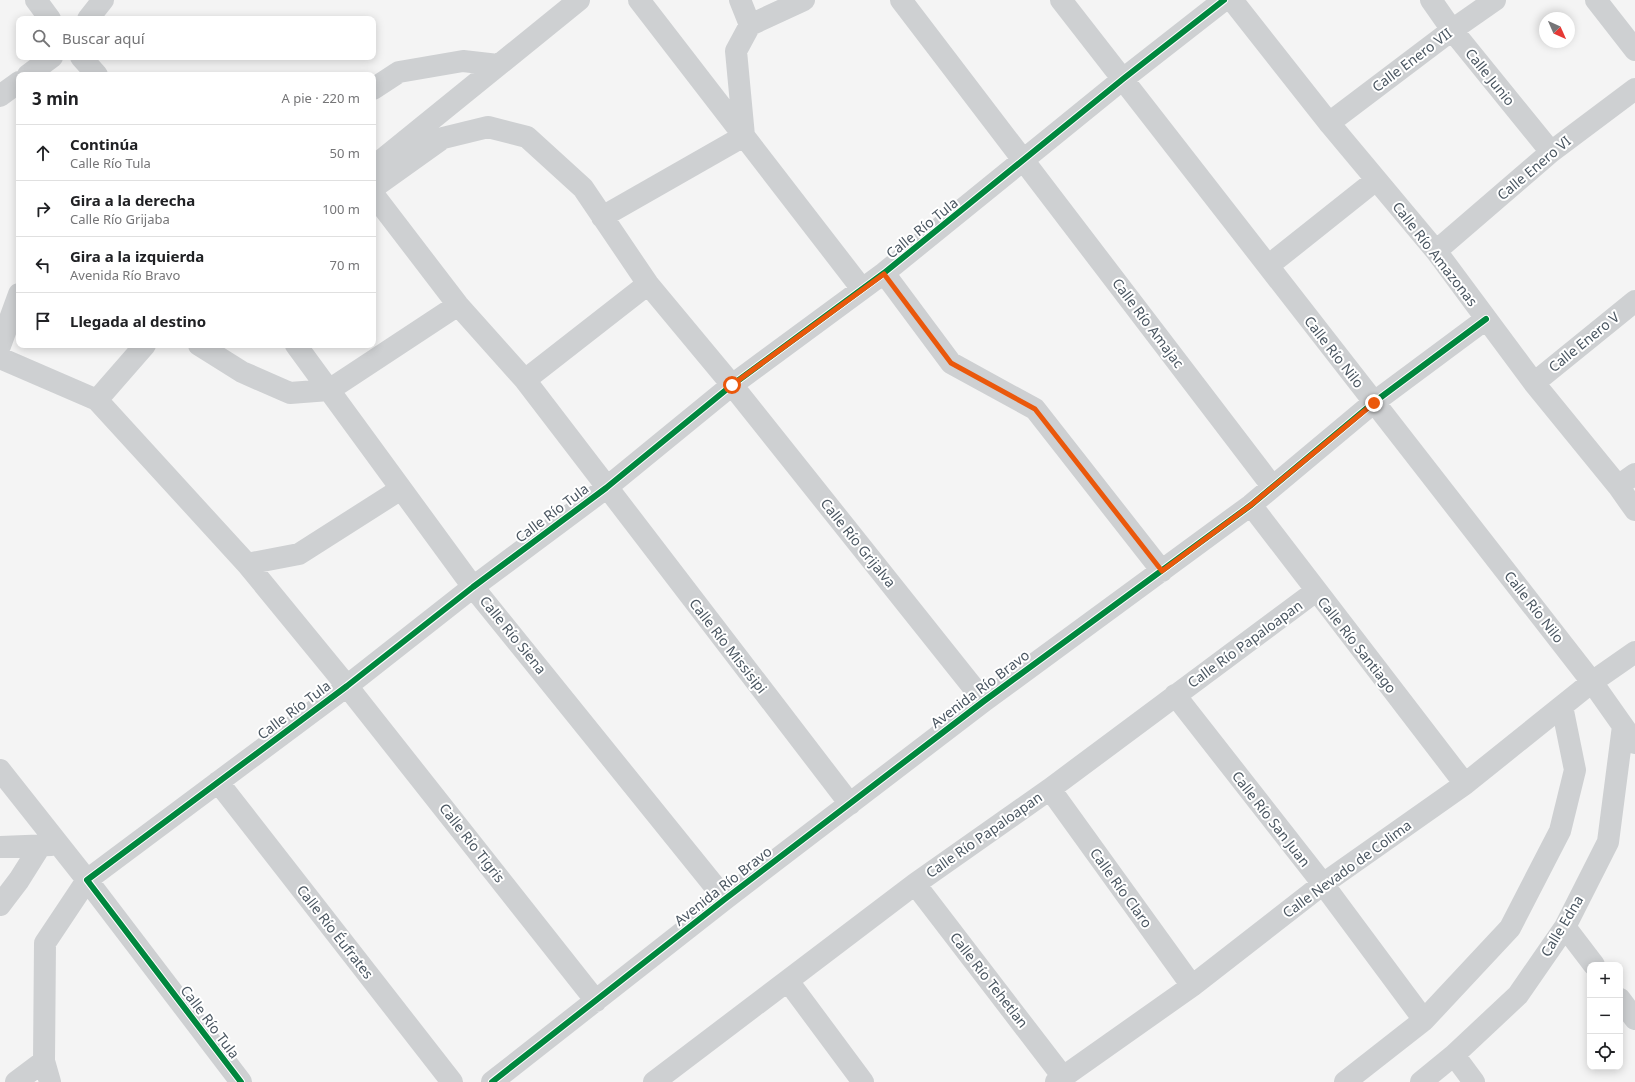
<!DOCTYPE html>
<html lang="es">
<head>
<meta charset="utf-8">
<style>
  body { margin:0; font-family:"Noto Sans",sans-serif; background:#f2f2f2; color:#202124 }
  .controls { position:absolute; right:12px; bottom:12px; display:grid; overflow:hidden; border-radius:8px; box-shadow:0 2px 10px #0003 }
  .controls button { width:36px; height:36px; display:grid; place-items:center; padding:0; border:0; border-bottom:1px solid #e0e0e0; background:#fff; color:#202124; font:20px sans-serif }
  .compass { position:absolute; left:1539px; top:12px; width:36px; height:36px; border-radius:50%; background:#fff; box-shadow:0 2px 10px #0003; rotate:135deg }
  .stop { position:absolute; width:12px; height:12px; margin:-9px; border:3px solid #ea580c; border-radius:50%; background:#fff }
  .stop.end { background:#ea580c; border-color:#fff; box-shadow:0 1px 4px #0008 }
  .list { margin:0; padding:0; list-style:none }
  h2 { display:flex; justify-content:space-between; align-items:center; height:52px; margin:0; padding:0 16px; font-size:17px }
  h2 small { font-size:13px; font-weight:400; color:#757577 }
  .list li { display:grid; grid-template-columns:26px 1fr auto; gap:12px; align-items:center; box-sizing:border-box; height:56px; padding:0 16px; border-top:1px solid #e0e0e0 }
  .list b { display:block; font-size:15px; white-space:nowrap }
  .list p { margin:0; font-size:13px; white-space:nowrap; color:#757577 }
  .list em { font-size:13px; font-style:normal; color:#757577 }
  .icon { flex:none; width:22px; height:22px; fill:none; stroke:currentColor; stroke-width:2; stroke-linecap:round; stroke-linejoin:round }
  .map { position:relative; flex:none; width:1635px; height:1082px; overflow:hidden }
  .search { position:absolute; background:#fff; box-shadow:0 2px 10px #0003; left:16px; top:16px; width:360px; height:44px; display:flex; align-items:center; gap:10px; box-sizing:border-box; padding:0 14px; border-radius:8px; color:#757577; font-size:15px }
  .panel { position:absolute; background:#fff; box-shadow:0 2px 10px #0003; left:16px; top:72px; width:360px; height:276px; border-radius:8px }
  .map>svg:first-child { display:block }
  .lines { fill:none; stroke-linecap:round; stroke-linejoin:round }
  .minor { stroke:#ced0d2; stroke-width:22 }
  .cycleway-casing { stroke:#fff; stroke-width:8 }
  .cycleway { stroke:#00873e; stroke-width:6 }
  .route { stroke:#ea580c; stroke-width:5 }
  .labels { text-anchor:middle; stroke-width:4; stroke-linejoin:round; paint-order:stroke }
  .street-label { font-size:14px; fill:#4a5661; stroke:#fff }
</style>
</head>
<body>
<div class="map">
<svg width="1635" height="1082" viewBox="0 0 1635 1082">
  <rect width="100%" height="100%" fill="#f4f4f4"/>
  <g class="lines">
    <path class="minor" d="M36,0L50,19
      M639,0L862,289
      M901,0L1272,486
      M1061,0L1592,682L1635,743
      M1232,0L1329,123L1436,251L1534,383L1618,486L1635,510
      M1431,0L1452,30L1551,152
      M1596,0L1635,50
      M88,19L103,0
      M750,25L804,0
      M81,57L97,75
      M28,75L52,57
      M373,89L399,72L463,61L498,65
      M0,96L19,82
      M1329,123L1452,30L1495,0
      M373,167L579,0
      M373,188L443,138L488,127L527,137L583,188L648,284L732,385L984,701
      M373,194L458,305L525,380L850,804
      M602,217L744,136L736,51L750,25L740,0
      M1436,251L1551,152L1635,89
      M1268,266L1376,180
      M884,273L951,363L1035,409L1162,571
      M199,345L242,372L290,393L329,390L458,305
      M296,345L473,587L725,899
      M0,346L19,294
      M0,358L97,400L247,564L347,686L596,1001
      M525,380L648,284
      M1534,383L1635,301
      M97,400L145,345
      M1618,486L1635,474
      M1251,505L1465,784
      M247,564L299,554L401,489
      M1175,695L1323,884L1424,1020
      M0,770L87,880L45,943L44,1061L50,1082
      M218,782L452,1082
      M1050,789L1192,986
      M0,847L51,845
      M915,884L1063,1077
      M0,905L19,880L41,845
      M1565,927L1594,965
      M788,981L863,1082
      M1620,999L1635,1019
      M1454,1055L1474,1082
      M16,1082L44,1061
      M241,1082L87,880L347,686L473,587L606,488L732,385L884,273L1123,79L1224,0
      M492,1082L725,899L984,701L1251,505L1373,403L1486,319
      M654,1082L915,884L1050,789L1316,591
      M1056,1082L1192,986L1323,884L1465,784L1592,682L1635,652
      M1345,1082L1424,1020L1510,928L1560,831L1575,770L1562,706
      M1421,1082L1454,1055L1518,995L1565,927L1608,842L1623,726"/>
    <defs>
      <path id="cycleway" d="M241,1082L87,880L347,686L473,587L606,488L732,385L884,273L1123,79L1224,0
        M492,1082L725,899L984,701L1251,505L1373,403L1486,319"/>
    </defs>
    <use href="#cycleway" class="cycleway-casing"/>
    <use href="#cycleway" class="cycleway"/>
  </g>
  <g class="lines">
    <path class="route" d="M732,385L884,274L951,363L1035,409L1162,571L1251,505L1374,403"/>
  </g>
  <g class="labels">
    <g class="street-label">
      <text transform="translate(1412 60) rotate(-37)" y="5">Calle Enero VII</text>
      <text transform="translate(1490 77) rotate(51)" y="5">Calle Junio</text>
      <text transform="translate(1534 168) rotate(-40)" y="5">Calle Enero VI</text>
      <text transform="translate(922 228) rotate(-39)" y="5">Calle Río Tula</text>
      <text transform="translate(1435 254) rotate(52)" y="5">Calle Río Amazonas</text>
      <text transform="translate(1148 323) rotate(53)" y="5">Calle Río Amajac</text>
      <text transform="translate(1584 342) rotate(-39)" y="5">Calle Enero V</text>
      <text transform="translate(1334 352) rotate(52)" y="5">Calle Río Nilo</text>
      <text transform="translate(552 513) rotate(-37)" y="5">Calle Río Tula</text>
      <text transform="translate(858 543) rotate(51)" y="5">Calle Río Grijalva</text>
      <text transform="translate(1534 607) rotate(52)" y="5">Calle Río Nilo</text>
      <text transform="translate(513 635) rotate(51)" y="5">Calle Río Siena</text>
      <text transform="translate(1245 644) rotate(-36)" y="5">Calle Río Papaloapan</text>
      <text transform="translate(1357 645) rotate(52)" y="5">Calle Río Santiago</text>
      <text transform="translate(728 646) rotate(52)" y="5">Calle Río Missisipi</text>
      <text transform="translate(980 689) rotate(-37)" y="5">Avenida Río Bravo</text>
      <text transform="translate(294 710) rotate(-37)" y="5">Calle Río Tula</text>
      <text transform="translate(1271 819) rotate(52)" y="5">Calle Río San Juan</text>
      <text transform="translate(984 835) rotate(-35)" y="5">Calle Río Papaloapan</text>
      <text transform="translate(472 843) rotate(52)" y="5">Calle Río Tigris</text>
      <text transform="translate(1347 869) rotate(-36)" y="5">Calle Nevado de Colima</text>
      <text transform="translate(723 886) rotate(-38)" y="5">Avenida Río Bravo</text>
      <text transform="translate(1121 888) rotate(54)" y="5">Calle Río Claro</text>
      <text transform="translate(1562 926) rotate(-59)" y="5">Calle Edna</text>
      <text transform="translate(335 932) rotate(52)" y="5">Calle Río Éufrates</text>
      <text transform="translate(989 980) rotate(52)" y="5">Calle Río Tehetlan</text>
      <text transform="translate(210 1022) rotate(53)" y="5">Calle Río Tula</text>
    </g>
  </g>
</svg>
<div class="controls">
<button>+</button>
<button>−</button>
<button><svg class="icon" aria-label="locate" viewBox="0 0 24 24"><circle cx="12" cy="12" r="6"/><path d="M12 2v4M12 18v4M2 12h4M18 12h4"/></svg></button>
</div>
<svg class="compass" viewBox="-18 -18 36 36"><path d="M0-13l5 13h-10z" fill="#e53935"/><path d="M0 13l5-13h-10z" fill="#757577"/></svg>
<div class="stop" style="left:732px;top:385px"></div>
<div class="stop end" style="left:1374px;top:403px"></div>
<div class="search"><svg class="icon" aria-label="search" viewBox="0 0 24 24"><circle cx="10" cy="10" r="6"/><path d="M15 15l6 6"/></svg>Buscar aquí</div>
<section class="panel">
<h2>3 min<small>A pie · 220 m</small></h2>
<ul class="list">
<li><svg class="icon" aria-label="ahead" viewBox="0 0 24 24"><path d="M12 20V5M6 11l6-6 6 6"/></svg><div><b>Continúa</b><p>Calle Río Tula</p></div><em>50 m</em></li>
<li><svg class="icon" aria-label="right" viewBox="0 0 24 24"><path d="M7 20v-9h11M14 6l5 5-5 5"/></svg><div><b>Gira a la derecha</b><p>Calle Río Grijaba</p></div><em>100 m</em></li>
<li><svg class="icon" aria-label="left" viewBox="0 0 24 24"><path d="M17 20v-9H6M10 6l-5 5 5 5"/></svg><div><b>Gira a la izquierda</b><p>Avenida Río Bravo</p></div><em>70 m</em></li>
<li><svg class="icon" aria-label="arrive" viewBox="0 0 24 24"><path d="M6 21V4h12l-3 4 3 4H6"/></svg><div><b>Llegada al destino</b></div></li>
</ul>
</section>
</div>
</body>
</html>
